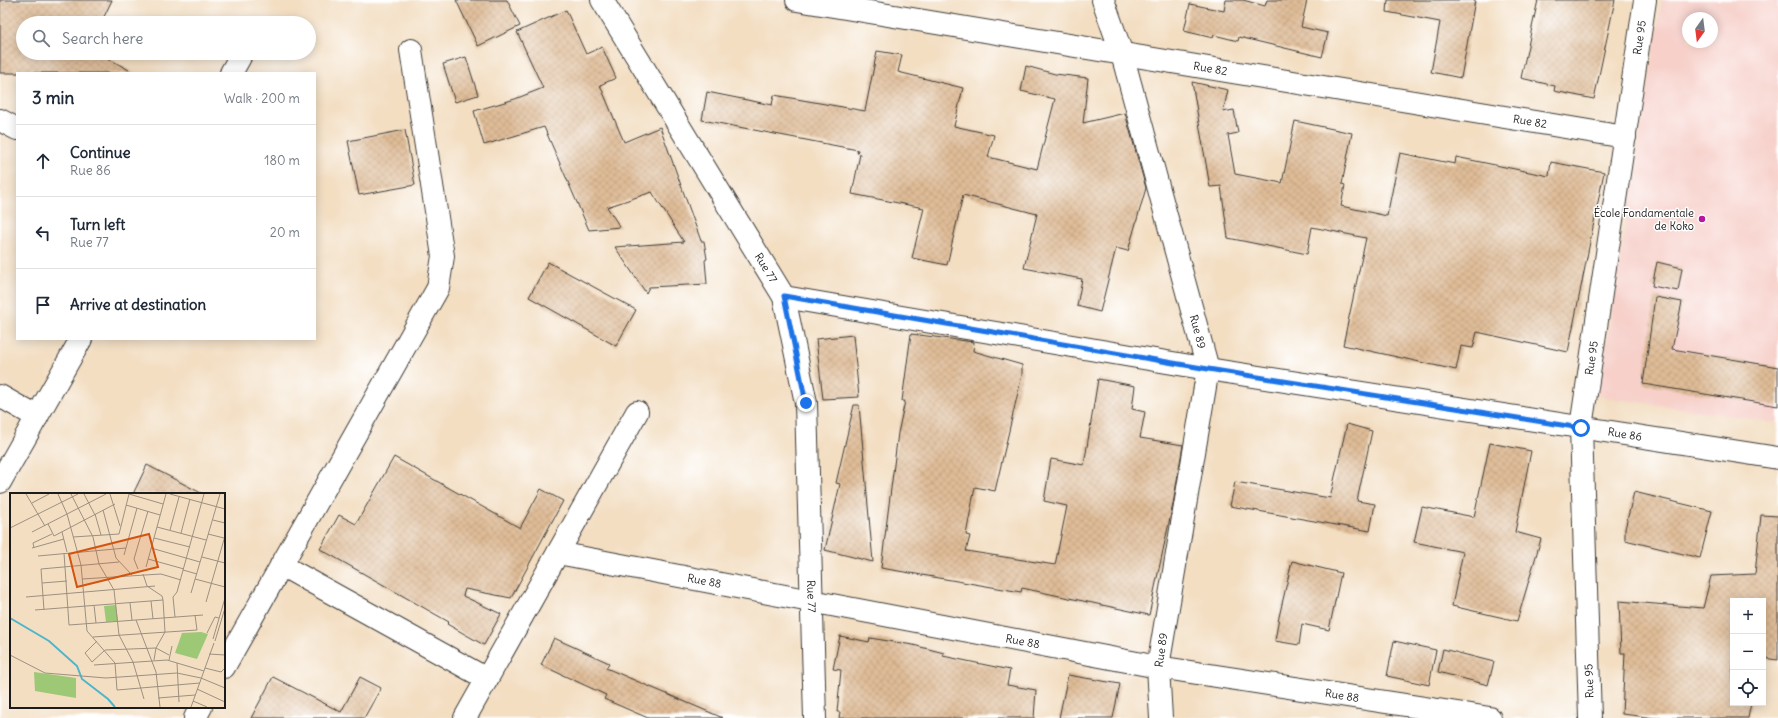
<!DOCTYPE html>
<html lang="en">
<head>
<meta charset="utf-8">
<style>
  body { margin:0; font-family:Delius,sans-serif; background:#f6f6f7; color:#1f2937 }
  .controls { position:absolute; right:12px; bottom:12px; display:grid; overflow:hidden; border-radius:0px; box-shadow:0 2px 10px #0003 }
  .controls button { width:36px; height:36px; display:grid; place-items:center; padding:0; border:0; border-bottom:1px solid #e0e1e3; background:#fff; color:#1f2937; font:20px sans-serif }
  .compass { position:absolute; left:1682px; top:12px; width:36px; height:36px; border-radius:50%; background:#fff; box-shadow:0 2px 10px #0003; rotate:194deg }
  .stop { position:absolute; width:12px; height:12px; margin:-9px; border:3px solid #1a73e8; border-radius:50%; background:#fff }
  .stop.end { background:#1a73e8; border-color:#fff; box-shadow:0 1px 4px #0008 }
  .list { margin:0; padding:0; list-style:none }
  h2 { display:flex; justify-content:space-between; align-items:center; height:52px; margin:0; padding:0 16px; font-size:17px }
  h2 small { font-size:13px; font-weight:400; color:#747a83 }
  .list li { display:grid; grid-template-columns:26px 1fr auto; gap:12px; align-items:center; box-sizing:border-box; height:72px; padding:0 16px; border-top:1px solid #e0e1e3 }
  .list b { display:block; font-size:15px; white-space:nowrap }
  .list p { margin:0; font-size:13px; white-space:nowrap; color:#747a83 }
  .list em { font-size:13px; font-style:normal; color:#747a83 }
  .icon { flex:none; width:22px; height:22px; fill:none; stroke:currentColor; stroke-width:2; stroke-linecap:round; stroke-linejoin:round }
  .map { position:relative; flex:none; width:1778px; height:718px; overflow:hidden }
  .search { position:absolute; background:#fff; box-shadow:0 2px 10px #0003; left:16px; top:16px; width:300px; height:44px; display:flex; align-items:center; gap:10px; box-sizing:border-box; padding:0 14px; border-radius:22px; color:#747a83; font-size:15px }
  .panel { position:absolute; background:#fff; box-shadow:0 2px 10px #0003; left:16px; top:72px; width:300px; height:268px; border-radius:0px }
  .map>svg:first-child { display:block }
  .built { fill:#f7d0ca; fill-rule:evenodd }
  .building { fill:url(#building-cross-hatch) }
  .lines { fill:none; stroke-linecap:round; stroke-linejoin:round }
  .minor-casing { stroke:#3c3935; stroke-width:24 }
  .minor { stroke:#fff; stroke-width:22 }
  .route { stroke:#1a73e8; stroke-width:5 }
  .poi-dot { fill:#b5179e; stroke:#fff; stroke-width:1.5 }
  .labels { text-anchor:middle; stroke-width:3; stroke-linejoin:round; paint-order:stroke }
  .street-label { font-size:11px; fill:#1c1c1c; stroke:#fff }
  .poi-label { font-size:11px; fill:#1c1c1c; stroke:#fff; text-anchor:end }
  .inset-river { fill:none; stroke:#4db5cc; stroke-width:2 }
  .inset-road { fill:none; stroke:#9d9080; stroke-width:1 }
  .view { fill:#d4530e; fill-opacity:0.15; stroke:#d4530e; stroke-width:2 }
  .inset-edge { fill:none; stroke:#1c1c1c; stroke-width:2 }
</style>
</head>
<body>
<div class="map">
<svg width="1778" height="718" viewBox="0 0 1778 718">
  <defs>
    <pattern id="building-cross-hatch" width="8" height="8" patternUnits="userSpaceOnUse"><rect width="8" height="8" fill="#dfbc97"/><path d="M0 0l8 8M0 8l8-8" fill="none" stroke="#bfa182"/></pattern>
  </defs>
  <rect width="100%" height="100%" fill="#fff"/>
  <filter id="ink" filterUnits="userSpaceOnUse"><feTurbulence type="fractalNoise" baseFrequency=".025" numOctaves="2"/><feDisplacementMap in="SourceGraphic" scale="8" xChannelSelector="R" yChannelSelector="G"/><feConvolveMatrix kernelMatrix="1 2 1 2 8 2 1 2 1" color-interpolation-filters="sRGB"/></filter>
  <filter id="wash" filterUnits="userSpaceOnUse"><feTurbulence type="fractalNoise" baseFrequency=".012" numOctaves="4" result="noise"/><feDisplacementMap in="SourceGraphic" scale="16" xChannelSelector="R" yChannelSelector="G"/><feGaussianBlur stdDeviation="0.9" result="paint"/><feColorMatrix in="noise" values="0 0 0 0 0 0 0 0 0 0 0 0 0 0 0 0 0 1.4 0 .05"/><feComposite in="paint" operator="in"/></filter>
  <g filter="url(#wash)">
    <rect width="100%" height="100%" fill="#f3dec2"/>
    <path class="built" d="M1662,0H1778V423L1598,396ZM1688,18H1712V42H1688Z"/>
    <g id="blocks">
      <path class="building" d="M0,0H112L101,23H23V53H99L134,73H0Z
        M456,0H507L520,26L478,46Z
        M1226,0H1243L1265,6L1267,0H1307L1301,27L1328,33L1322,57L1239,37L1238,41L1214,35L1213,38L1184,31L1190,4L1224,11Z
        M1388,0H1475L1461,78L1431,72L1440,22L1387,12Z
        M1538,0H1615L1594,99L1554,91L1555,86L1521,78Z
        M566,10L586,54L602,47L616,78L600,85L624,142L660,127L701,241H704L707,259L705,260L707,284L649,287L646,293L615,247L684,242L652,192L607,207L620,227L589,230L544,127L484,145L474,111L515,99L543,88L517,32Z
        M877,51L902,55L898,72L963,88L954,126L994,135L988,157L1037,169L1055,99L1021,91L1026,66L1055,74L1088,78L1083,123L1125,113L1146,188L1128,251L1116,248L1100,312L1077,306L1082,279L1024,268L1037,214L963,195L947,265L912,258L924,208L852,194L860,154L857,153L858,150L702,120L707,92L772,105L774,95L865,111Z
        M466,57L478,95L455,102L443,64Z
        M1192,82L1228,90L1223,112L1234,110L1238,133L1228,135L1235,174L1282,183L1295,121L1352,133L1342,184L1345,185L1341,206L1387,216L1400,153L1455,164L1456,157L1549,176L1551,162L1604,172L1568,352L1477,332L1473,348L1461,346L1456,370L1343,345L1366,238L1312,227L1307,254L1228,238L1221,186L1210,187Z
        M405,130L415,185L359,195L348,141Z
        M548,262L636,310L616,346L529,297Z
        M1657,262L1682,268L1678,291L1652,286Z
        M1655,297L1682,302L1672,349L1778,367V406L1643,384Z
        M911,334L974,342L973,351L1022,365V375L995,491L975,487L966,535L970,536L966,551L1055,565L1067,506L1044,501L1051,459L1084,465L1098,379L1135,386L1132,409L1145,412L1140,438L1183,445L1173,504L1149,615L1022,588L1021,592L881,568L898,433L905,401H902Z
        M853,335L859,397L823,399L816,339Z
        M854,405H859L873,562L825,550L840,484L836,483Z
        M1347,424L1372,431L1357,501L1375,504L1370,531L1230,506L1235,482L1330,498Z
        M1490,443L1531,451L1515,532L1541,539L1517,621L1452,606L1463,552L1414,542L1422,507L1474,517Z
        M394,457L520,528L541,489L563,501L511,598L465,589L463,596L501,614L484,645L447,624L449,622L320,549L339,515L356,524Z
        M147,465L203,494H133Z
        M1634,492L1712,511L1700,558L1625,540V529Z
        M1761,515L1778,516V660L1763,658V601H1733V703H1751L1748,718H1655L1622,714L1625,653H1621L1619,601L1703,608L1711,576L1755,574Z
        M1292,561L1341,573L1329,630L1302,624L1299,645L1275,641L1279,617Z
        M840,636L869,642L870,638L913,645L944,653L943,656L1010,670L1007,685L1036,690L1034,718H839L840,712H837L841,670L833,669Z
        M554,638L609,663L606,668L723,718H648L604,699L606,695L541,665Z
        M1394,641L1436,650L1429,685L1387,676Z
        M1443,649L1494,662L1488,685L1438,672Z
        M1068,675L1120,684L1113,718H1059Z
        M273,677L341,712L360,677L381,688L364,718H251Z"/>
    </g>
  </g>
  <g filter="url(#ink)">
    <use href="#blocks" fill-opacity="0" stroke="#3c3935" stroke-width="1"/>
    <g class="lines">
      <defs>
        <g id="minor">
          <path id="s1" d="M602,0L784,297L806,403L815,718"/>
          <path id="s2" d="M797,0L1625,137"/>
          <path id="s3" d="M1103,0L1122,54L1208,369L1158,667L1161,718"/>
          <path d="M231,73L240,57"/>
          <path d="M0,120L17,129"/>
          <path id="s4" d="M784,297L1208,369L1778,458"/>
          <path d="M0,396L37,417"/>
          <path d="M0,482L81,339"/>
          <path id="s5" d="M558,553L1158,667L1490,718"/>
          <path d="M281,565L487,679"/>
          <path d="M224,667L438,288L443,256L411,50"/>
          <path d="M195,718L201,707"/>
          <path d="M465,718L637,412"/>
          <path id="s6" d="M1590,718L1581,427L1645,0"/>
        </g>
      </defs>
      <use href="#minor" class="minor-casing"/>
      <use href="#minor" class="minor"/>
    </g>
  </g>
  <g class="lines" filter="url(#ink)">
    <path class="route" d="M806,403L784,296L1208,369L1581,428"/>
  </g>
  <circle class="poi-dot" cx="1702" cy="219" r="4"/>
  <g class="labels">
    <g class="street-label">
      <text dy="4" stroke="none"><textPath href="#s6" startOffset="685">Rue 95</textPath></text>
      <text dy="4" stroke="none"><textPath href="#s2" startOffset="419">Rue 82</textPath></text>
      <text dy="4" stroke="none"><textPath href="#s2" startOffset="743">Rue 82</textPath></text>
      <text dy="4" stroke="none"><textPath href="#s1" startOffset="314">Rue 77</textPath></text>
      <text dy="4" stroke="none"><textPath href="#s3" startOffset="345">Rue 89</textPath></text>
      <text dy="4" stroke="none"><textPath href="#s6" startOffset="361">Rue 95</textPath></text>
      <text dy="4" stroke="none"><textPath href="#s4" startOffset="852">Rue 86</textPath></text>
      <text dy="4" stroke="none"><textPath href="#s5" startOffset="149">Rue 88</textPath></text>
      <text dy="4" stroke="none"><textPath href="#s1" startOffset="650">Rue 77</textPath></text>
      <text dy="4" stroke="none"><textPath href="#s5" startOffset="473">Rue 88</textPath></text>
      <text transform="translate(1161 650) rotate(-82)" y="4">Rue 89</text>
      <text transform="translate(1589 681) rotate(-92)" y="4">Rue 95</text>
      <text dy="4" stroke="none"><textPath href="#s5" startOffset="797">Rue 88</textPath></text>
    </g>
    <g class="poi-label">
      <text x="1694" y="217">École Fondamentale<tspan x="1694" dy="13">de Koko</tspan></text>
    </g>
  </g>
  <g transform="translate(10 493)">
    <rect width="215" height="215" fill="#f3dec2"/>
    <path d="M106,112L108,128L96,129L94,113Z" fill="#9dc875"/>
    <path d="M24,179L66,185V205L25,198Z" fill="#9dc875"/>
    <path d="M191,139L198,141L187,166L165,160L172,140Z" fill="#9dc875"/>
    <path class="inset-river" d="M0,125L39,148L67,173L72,186L98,206L105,214"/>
    <path class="inset-road" d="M16,1L35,33M48,1L57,21L71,72L77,138L105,170L107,197L190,190M61,1L83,44L89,71L104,97L109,142L123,169L134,206M74,1L85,22M100,1L110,33M119,1L153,11M160,1L215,16M22,10L39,1M116,12L150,22M93,17L106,65L122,82M85,21L91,42M203,27L215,30M38,31L44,43L105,11M147,34L196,47M0,35L68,1M160,37L169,4M22,39L96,1M52,39L57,59M171,40L180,6M198,41L214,45M63,44L109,41L119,1M144,45L180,54M22,55L54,46M24,55L23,50L42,41M141,55L190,69M54,60L59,132L193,122M114,62L127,15M28,63L116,55M192,64L215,70M138,66L174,76M136,74L156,1M128,76L124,66L138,18M173,77L187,81M133,81L137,93L152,103L153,107L155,139L146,155L144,167M72,86L151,81L171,87M185,86L215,94M32,90L57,88M181,100L210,1M16,104L145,93M141,108L143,126M196,109L215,43M120,110L122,127M84,112L86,130M25,117L153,107M34,117L31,76L109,69M165,124L163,104L167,99L194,1M126,127L146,179L150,214M197,140L205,124L209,125M83,144L187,137L185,122M203,146L215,105M87,148L75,160L82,169L95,157L146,155L159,162M205,148L215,115M199,161L215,162M0,162L35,180L96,185L167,180L191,185L215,195M159,167L162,153M167,170L169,209M84,172L157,167L194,178M195,175L211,179L215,175M187,196L215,209M148,205L185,202M183,208L197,214M181,214L204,150"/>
    <path class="view" d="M139,41L148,74L67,94L59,61Z"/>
    <rect width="215" height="215" class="inset-edge"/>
  </g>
</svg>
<div class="controls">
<button>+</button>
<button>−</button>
<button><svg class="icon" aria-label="locate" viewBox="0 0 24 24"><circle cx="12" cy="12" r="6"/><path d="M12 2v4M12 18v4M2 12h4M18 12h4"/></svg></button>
</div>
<svg class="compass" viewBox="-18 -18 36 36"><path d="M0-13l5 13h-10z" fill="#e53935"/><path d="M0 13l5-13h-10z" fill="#747a83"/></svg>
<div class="stop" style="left:1581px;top:428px"></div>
<div class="stop end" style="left:806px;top:403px"></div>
<div class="search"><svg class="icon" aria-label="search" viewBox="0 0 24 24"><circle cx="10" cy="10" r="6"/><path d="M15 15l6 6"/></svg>Search here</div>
<section class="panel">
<h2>3 min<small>Walk · 200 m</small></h2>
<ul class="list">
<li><svg class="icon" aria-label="ahead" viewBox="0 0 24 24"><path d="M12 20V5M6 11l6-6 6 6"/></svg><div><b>Continue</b><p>Rue 86</p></div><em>180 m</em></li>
<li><svg class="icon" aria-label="left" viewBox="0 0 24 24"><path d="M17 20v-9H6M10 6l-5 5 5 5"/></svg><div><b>Turn left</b><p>Rue 77</p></div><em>20 m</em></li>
<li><svg class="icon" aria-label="arrive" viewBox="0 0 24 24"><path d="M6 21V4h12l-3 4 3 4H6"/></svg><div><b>Arrive at destination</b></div></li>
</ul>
</section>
</div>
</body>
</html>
